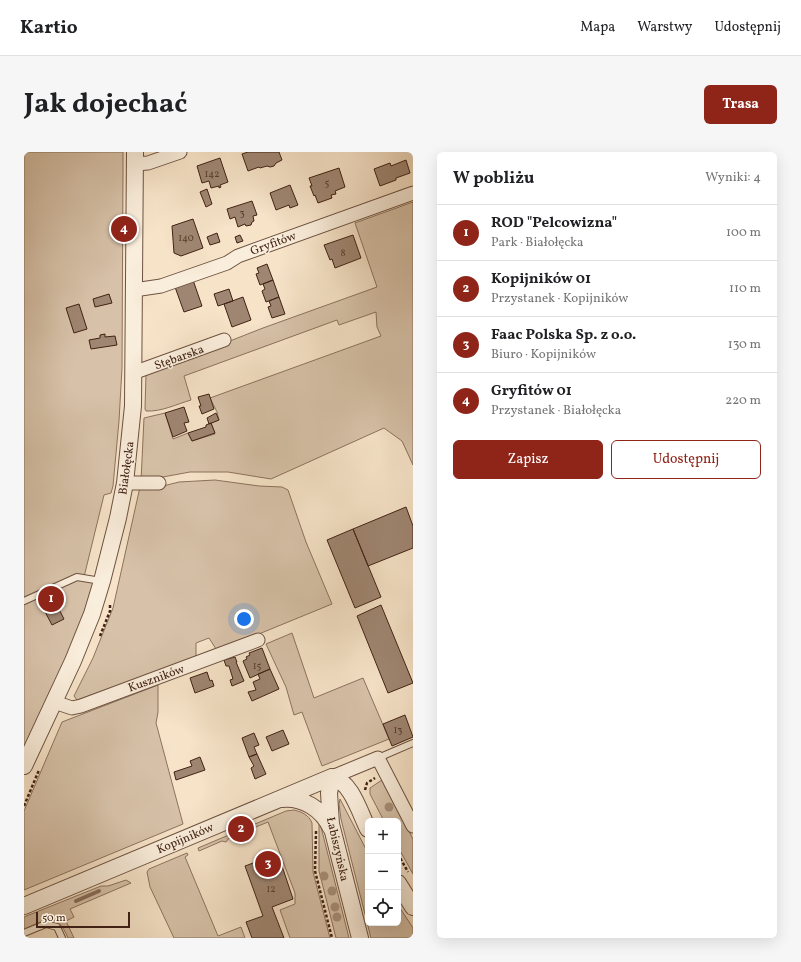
<!DOCTYPE html>
<html lang="pl">
<head>
<meta charset="utf-8">
<style>
  body { margin:0; font-family:Vollkorn,serif; background:#f6f6f6; color:#202124 }
  .controls { position:absolute; right:12px; bottom:12px; display:grid; overflow:hidden; border-radius:6px; box-shadow:0 4px 16px #0002 }
  .controls button { width:36px; height:36px; display:grid; place-items:center; padding:0; border:0; border-bottom:1px solid #e0e0e0; background:#fff; color:#202124; font:20px sans-serif }
  .scale { position:absolute; left:12px; bottom:10px; width:94px; box-sizing:border-box; padding-left:4px; border:2px solid #412214; border-top:0; font-size:11px; line-height:14px; white-space:nowrap; color:#412214; -webkit-text-stroke:3px #f9eddb; paint-order:stroke }
  .you { position:absolute; left:220px; top:467px; width:14px; height:14px; margin:-10px; border:3px solid #fff; border-radius:50%; background:#1a73e8; box-shadow:0 0 0 6px #1a73e833 }
  .badge { display:grid; place-items:center; width:26px; height:26px; border-radius:50%; background:#8f2418; color:#fff; font-size:13px; font-weight:700 }
  .pin { position:absolute; translate:-50% -50%; border:2px solid #fff; box-shadow:0 1px 4px #0006 }
  .list { margin:0; padding:0; list-style:none }
  h2 { display:flex; justify-content:space-between; align-items:center; height:52px; margin:0; padding:0 16px; font-size:17px }
  h2 small { font-size:13px; font-weight:400; color:#757577 }
  .list li { display:grid; grid-template-columns:26px 1fr auto; gap:12px; align-items:center; box-sizing:border-box; height:56px; padding:0 16px; border-top:1px solid #e0e0e0 }
  .list b { display:block; font-size:15px; white-space:nowrap }
  .list p { margin:0; font-size:13px; white-space:nowrap; color:#757577 }
  .list em { font-size:13px; font-style:normal; color:#757577 }
  .actions { display:flex; gap:8px; padding:12px 16px }
  .actions a { flex:1; padding:9px 0; border:1px solid #8f2418; border-radius:6px; text-align:center; font-size:14px; color:#8f2418 }
  .actions .main { background:#8f2418; color:#fff }
  .icon { flex:none; width:22px; height:22px; fill:none; stroke:currentColor; stroke-width:2; stroke-linecap:round; stroke-linejoin:round }
  .map { position:relative; flex:none; width:389px; height:786px; overflow:hidden; border-radius:6px }
  header { display:flex; align-items:center; gap:24px; box-sizing:border-box; height:56px; padding:0 20px; background:#fff; border-bottom:1px solid #e0e0e0 }
  header strong { font-size:19px }
  nav { display:flex; gap:22px; margin-inline-start:auto; font-size:14px }
  .intro { display:flex; align-items:center; justify-content:space-between; box-sizing:border-box; height:96px; padding:0 24px }
  h1 { margin:0; font-size:28px }
  .button { padding:10px 18px; border-radius:6px; background:#8f2418; color:#fff; font-size:14px; font-weight:700 }
  main { display:flex; gap:24px; padding:0 24px }
  aside { flex:1; background:#fff; border-radius:6px; box-shadow:0 4px 16px #0002 }
  .map>svg:first-child { display:block }
  .green { fill:#d7c2a9; stroke:#8c725e }
  .lines { fill:none; stroke-linecap:round; stroke-linejoin:round }
  .stream { stroke:#886e5b; stroke-width:4 }
  .building { fill:#9f8672; stroke:#412214 }
  .service-casing { stroke:#6e5241; stroke-width:8 }
  .minor-casing { stroke:#6e5241; stroke-width:15 }
  .tertiary-casing { stroke:#6e5241; stroke-width:18 }
  .path { stroke:#412214; stroke-width:2.5; stroke-dasharray:3 2; stroke-linecap:butt }
  .service { stroke:#f9eddb; stroke-width:6 }
  .minor { stroke:#f9eddb; stroke-width:13 }
  .tertiary { stroke:#f9eddb; stroke-width:16 }
  .tree { fill:#a78f79 }
  .labels { text-anchor:middle; stroke-width:3; stroke-linejoin:round; paint-order:stroke }
  .number-label { font-size:10px; fill:#583b2c }
  .street-label { font-size:12px; fill:#412214; stroke:#f9eddb }
</style>
</head>
<body>
<header>
<strong>Kartio</strong>
<nav><a>Mapa</a><a>Warstwy</a><a>Udostępnij</a></nav>
</header>
<div class="intro"><h1>Jak dojechać</h1><a class="button">Trasa</a></div>
<main>
<div class="map">
<svg width="389" height="786" viewBox="0 0 389 786">
  <rect width="100%" height="100%" fill="#f6e3c8"/>
  <filter id="stains"><feTurbulence type="fractalNoise" baseFrequency=".005" numOctaves="4"/><feColorMatrix values="0 0 0 0 .2 0 0 0 0 .09 0 0 0 0 .02 0 0 0 .5 -.17"/></filter>
  <radialGradient id="worn" r=".72"><stop offset=".6" stop-color="#630" stop-opacity="0"/><stop offset="1" stop-color="#630" stop-opacity=".3"/></radialGradient>
  <path class="green" d="M0,0H99V17L98,216L95,269L89,334L87,341L80,343L60,425L71,428C53,487 26,542 0,598Z
    M389,50V313L378,289L360,276L247,327L204,320H166L117,329L120,266L141,261L149,287L164,281L168,289L191,282L187,271L195,268L193,260L186,246L357,184L353,175L352,160L315,173L313,168L160,224L167,248C153,252 137,260 122,259L121,257L122,222L239,176L353,135L331,71Z
    M191,328L235,334L258,335L264,338L282,390L308,452L208,493L192,497L185,486L172,491V503L169,507L53,548L50,544L69,506L89,456L116,335L127,337L155,330Z
    M268,481L290,546L339,526L365,587L298,614L278,560L270,563L262,535L242,492Z
    M134,533V560L132,571L159,672L0,738V659L38,570Z
    M358,628L389,687V722L374,695V669H360L346,642V636Z
    M316,647L344,701V771H374V753L389,776V786H347L317,667L315,652Z
    M270,658C278,660 285,663 288,671L289,720L306,786H266L256,758L271,752V741L244,670L205,686L202,690L198,689L175,699L174,696L262,659Z
    M295,670L297,675L325,786H312L295,719Z
    M163,701L164,703L161,705L194,784L217,775L221,786H150L126,735L123,720L125,717Z
    M102,728L107,731L46,757L50,765L42,769L50,786H44C33,759 22,768 0,777V765L77,734H84Z"/>
  <g class="lines">
    <path class="stream" d="M52,749L75,739"/>
  </g>
  <path class="building" d="M224,0H255L258,8L252,11L250,14L246,15L243,14L236,16L235,15L224,19L218,2Z
    M196,6L204,30L196,33L197,35L195,36V34L187,36L185,29L178,31L173,14Z
    M382,8L386,21L372,26V28L356,34L350,17L366,11L367,14Z
    M315,16L321,35L311,39L312,42L307,43L308,46L294,51L291,43L290,44L286,34H288L285,26Z
    M266,33L274,53L266,56L265,53L252,58L246,41Z
    M183,37L188,52L182,55L176,40Z
    M228,49L233,63L229,64L230,69L228,70L227,73L222,74L221,72L214,75L211,65L206,67L203,57Z
    M169,67L179,96L157,104L150,101L148,74Z
    M193,81L196,90L186,93L183,85Z
    M216,83L219,89L213,91L211,85Z
    M329,83L337,106L311,116L308,107L306,108L300,93Z
    M243,112L249,128L236,133L232,122L235,121L233,116Z
    M169,128L178,154L160,160L151,135Z
    M249,128L255,145L242,150L238,139L241,137L239,132Z
    M205,137L209,149L194,154L190,142Z
    M85,142L88,151L71,155L69,147Z
    M219,145L227,168L208,175L200,152Z
    M255,145L261,162L248,166L244,155L247,154L245,149Z
    M55,152L63,177L50,181L42,156Z
    M81,182V185L91,184L93,193L67,197L65,188L76,186V183Z
    M185,242L190,257L178,262L175,254H177L174,245Z
    M160,255L165,270L160,271L163,279L149,285L141,261Z
    M192,261L195,268L185,272L183,266Z
    M187,271L191,281L168,289L164,281L182,275V273Z
    M382,355L389,374V396L344,414L329,377Z
    M329,377L357,445L331,456L303,388Z
    M28,444L40,467L28,473L16,450Z
    M357,453L389,531L364,541L333,464Z
    M238,496L246,517L226,526L219,509L223,507L222,505L226,503L225,501Z
    M211,505L213,510H212L220,529L208,534L206,528L209,527L205,514H202L200,508Z
    M246,517L255,537L228,549L224,540L232,538L229,530L236,527L234,522Z
    M183,520L186,529L188,528L190,534L171,541L166,526Z
    M381,563L389,585L368,594L359,572Z
    M259,578L265,592L248,599L242,585Z
    M230,581L235,593L230,595L233,602L225,605L218,586Z
    M233,602L242,622L231,627L227,616L230,614L225,605Z
    M176,605L181,618L152,628L150,620L168,614L166,609Z
    M254,702L269,747L248,755L260,786H228L222,770L239,764L221,714Z"/>
  <g class="lines">
    <defs>
      <path id="service" d="M0,449L53,425L77,429
        M354,606L389,591
        M0,781L22,772L33,775L38,786"/>
      <path id="minor" d="M111,12L124,11L156,0
        M110,138L137,134L203,111L214,104L389,41
        M109,221L200,188
        M101,331H135
        M30,550L48,556L57,554L234,488
        M308,625L354,606L389,674"/>
      <path id="tertiary" d="M0,614L49,509L68,462L78,429L94,366L101,331L109,254L111,0
        M308,625L305,641L307,672L336,786
        M308,625C327,629 336,661 344,677
        M258,647C279,645 298,657 307,676
        M374,731L389,755
        M0,754L308,625"/>
    </defs>
    <use href="#service" class="service-casing"/>
    <use href="#minor" class="minor-casing"/>
    <use href="#tertiary" class="tertiary-casing"/>
    <path class="path" d="M76,484L86,459V453
      M341,638L343,631L351,626
      M0,654L15,618
      M292,679L291,719L308,786
      M374,702L384,720"/>
    <use href="#service" class="service"/>
    <use href="#minor" class="minor"/>
    <use href="#tertiary" class="tertiary"/>
  </g>
  <g class="tree">
    <circle cx="365" cy="655" r="4.5"/>
    <circle cx="300" cy="724" r="4.5"/>
    <circle cx="308" cy="739" r="4.5"/>
    <circle cx="311" cy="755" r="4.5"/>
    <circle cx="313" cy="765" r="4.5"/>
  </g>
  <g class="labels">
    <g class="number-label">
      <text x="188" y="25">142</text>
      <text x="303" y="34">5</text>
      <text x="218" y="64">3</text>
      <text x="162" y="89">140</text>
      <text x="319" y="104">8</text>
      <text x="233" y="517">15</text>
      <text x="374" y="581">13</text>
      <text x="247" y="740">12</text>
    </g>
    <g class="street-label">
      <text transform="translate(249 91) rotate(-20)" y="4">Gryfitów</text>
      <text transform="translate(155 205) rotate(-20)" y="4">Stębarska</text>
      <text transform="translate(102 316) rotate(-82)" y="4">Białołęcka</text>
      <text transform="translate(132 526) rotate(-20)" y="4">Kuszników</text>
      <text transform="translate(161 686) rotate(-23)" y="4">Kopijników</text>
      <text transform="translate(314 697) rotate(77)" y="4">Łabiszyńska</text>
    </g>
  </g>
  <rect width="100%" height="100%" filter="url(#stains)"/>
  <rect width="100%" height="100%" fill="url(#worn)"/>
</svg>
<div class="controls">
<button>+</button>
<button>−</button>
<button><svg class="icon" aria-label="locate" viewBox="0 0 24 24"><circle cx="12" cy="12" r="6"/><path d="M12 2v4M12 18v4M2 12h4M18 12h4"/></svg></button>
</div>
<div class="scale">50 m</div>
<div class="you"></div>
<div class="pin badge" style="left:27px;top:447px">1</div>
<div class="pin badge" style="left:217px;top:677px">2</div>
<div class="pin badge" style="left:244px;top:712px">3</div>
<div class="pin badge" style="left:100px;top:77px">4</div>
</div>
<aside>
<h2>W pobliżu<small>Wyniki: 4</small></h2>
<ul class="list">
<li><span class="badge">1</span><div><b>ROD &quot;Pelcowizna&quot;</b><p>Park · Białołęcka</p></div><em>100 m</em></li>
<li><span class="badge">2</span><div><b>Kopijników 01</b><p>Przystanek · Kopijników</p></div><em>110 m</em></li>
<li><span class="badge">3</span><div><b>Faac Polska Sp. z o.o.</b><p>Biuro · Kopijników</p></div><em>130 m</em></li>
<li><span class="badge">4</span><div><b>Gryfitów 01</b><p>Przystanek · Białołęcka</p></div><em>220 m</em></li>
</ul>
<div class="actions"><a class="main">Zapisz</a><a>Udostępnij</a></div>
</aside>
</main>
</body>
</html>
